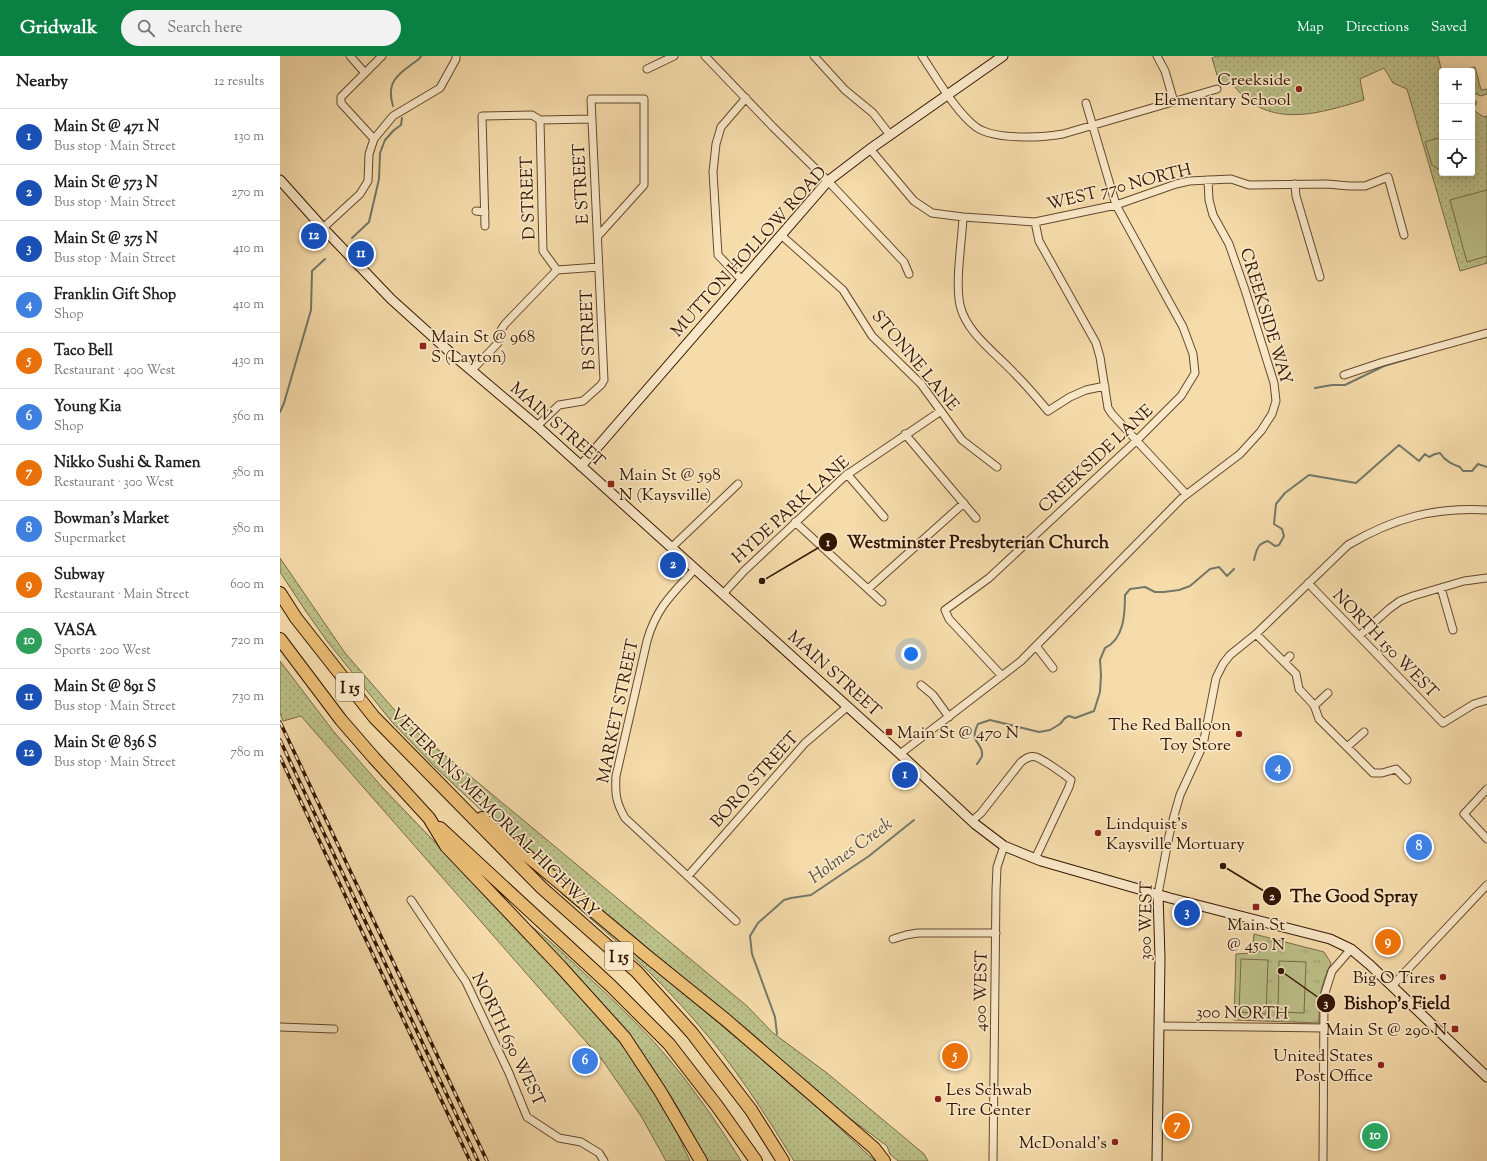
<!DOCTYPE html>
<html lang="en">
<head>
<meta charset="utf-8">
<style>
  body { margin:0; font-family:"Sorts Mill Goudy",serif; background:#f2f2f2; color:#222 }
  .controls { position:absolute; right:12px; top:12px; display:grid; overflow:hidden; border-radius:4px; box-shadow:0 2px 10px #0003 }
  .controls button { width:36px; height:36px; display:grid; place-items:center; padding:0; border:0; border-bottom:1px solid #e0e0e0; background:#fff; color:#222; font:20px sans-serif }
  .you { position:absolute; left:631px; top:598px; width:14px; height:14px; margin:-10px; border:3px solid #fff; border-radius:50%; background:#1a73e8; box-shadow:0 0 0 6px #1a73e833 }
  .badge { display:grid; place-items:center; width:26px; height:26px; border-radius:50%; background:#0b8043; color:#fff; font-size:13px; font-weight:700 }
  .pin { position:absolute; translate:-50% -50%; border:2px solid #fff; box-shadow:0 1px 4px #0006 }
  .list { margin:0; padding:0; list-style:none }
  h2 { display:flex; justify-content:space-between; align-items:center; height:52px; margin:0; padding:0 16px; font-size:17px }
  h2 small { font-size:13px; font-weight:400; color:#767676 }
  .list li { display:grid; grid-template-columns:26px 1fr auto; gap:12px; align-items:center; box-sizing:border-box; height:56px; padding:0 16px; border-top:1px solid #e0e0e0 }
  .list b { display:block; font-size:15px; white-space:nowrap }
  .list p { margin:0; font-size:13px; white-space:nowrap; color:#767676 }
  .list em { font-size:13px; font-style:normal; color:#767676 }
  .icon { flex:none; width:22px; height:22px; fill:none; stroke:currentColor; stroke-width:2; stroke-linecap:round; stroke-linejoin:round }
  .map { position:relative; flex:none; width:1207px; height:1105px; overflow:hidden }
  header { display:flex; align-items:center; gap:24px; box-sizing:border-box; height:56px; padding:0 20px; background:#0b8043; color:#fff }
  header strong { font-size:19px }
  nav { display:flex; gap:22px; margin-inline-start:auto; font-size:14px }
  .search { width:280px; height:36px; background:#f2f2f2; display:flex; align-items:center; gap:10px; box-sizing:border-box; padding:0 14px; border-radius:22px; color:#767676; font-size:15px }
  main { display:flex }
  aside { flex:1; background:#fff }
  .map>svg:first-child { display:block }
  .grass { fill:url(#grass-dots); stroke:#786b45 }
  .park { fill:url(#park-tufts); stroke:#786b45 }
  .pitch { fill:#bcc089; stroke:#786b45 }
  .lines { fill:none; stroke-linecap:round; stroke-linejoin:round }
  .stream { stroke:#737869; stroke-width:2 }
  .street-casing { stroke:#64482c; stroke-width:9 }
  .secondary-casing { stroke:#341601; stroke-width:11 }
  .highway-casing { stroke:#341601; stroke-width:14 }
  .street { stroke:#f9e8c8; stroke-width:7 }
  .secondary { stroke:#f9e8c8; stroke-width:9 }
  .highway { stroke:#ebbe76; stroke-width:12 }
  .rail-casing { stroke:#341601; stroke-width:3.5 }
  .rail { stroke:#f9e8c8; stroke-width:2; stroke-dasharray:6; stroke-linecap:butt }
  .poi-dot { fill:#8f2418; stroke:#f9e8c8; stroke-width:1.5 }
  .labels { text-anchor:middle; stroke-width:3.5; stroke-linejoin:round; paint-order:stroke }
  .shield { fill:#f9e8c8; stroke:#6f553d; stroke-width:1 }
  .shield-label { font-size:16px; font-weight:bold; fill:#341601 }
  .poi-label { font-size:17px; fill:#341601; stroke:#f9e8c8; text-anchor:end }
  .street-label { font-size:17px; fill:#341601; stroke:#f9e8c8 }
  .water-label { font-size:18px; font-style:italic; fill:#594f3e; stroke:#f9e8c8 }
  .leader { fill:none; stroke:#341601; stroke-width:1.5 }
  .callout-dot { fill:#341601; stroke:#f9e8c8; stroke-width:1.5 }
  .mark-label { font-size:12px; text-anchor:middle; font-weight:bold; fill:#fff }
  .callout-label { font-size:18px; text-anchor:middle; font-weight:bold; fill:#341601; stroke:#f9e8c8; stroke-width:3.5; stroke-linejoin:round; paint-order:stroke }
</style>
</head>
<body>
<header>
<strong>Gridwalk</strong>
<div class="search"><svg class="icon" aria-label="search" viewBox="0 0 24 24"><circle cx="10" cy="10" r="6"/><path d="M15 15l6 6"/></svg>Search here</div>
<nav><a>Map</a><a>Directions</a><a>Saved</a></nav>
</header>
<main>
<aside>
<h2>Nearby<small>12 results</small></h2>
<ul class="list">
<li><span class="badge" style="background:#1a4fb4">1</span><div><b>Main St @ 471 N</b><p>Bus stop · Main Street</p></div><em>130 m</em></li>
<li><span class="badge" style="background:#1a4fb4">2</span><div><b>Main St @ 573 N</b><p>Bus stop · Main Street</p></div><em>270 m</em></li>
<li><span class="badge" style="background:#1a4fb4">3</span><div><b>Main St @ 375 N</b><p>Bus stop · Main Street</p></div><em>410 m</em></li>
<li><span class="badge" style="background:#3f7fe0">4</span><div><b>Franklin Gift Shop</b><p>Shop</p></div><em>410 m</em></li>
<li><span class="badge" style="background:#e8710a">5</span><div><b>Taco Bell</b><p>Restaurant · 400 West</p></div><em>430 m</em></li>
<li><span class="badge" style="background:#3f7fe0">6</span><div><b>Young Kia</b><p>Shop</p></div><em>560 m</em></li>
<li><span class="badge" style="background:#e8710a">7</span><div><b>Nikko Sushi &amp; Ramen</b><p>Restaurant · 300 West</p></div><em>580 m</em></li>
<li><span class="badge" style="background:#3f7fe0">8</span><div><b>Bowman's Market</b><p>Supermarket</p></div><em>580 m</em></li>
<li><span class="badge" style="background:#e8710a">9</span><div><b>Subway</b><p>Restaurant · Main Street</p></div><em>600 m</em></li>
<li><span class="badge" style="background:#2e9e5b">10</span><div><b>VASA</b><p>Sports · 200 West</p></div><em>720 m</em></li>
<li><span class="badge" style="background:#1a4fb4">11</span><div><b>Main St @ 891 S</b><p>Bus stop · Main Street</p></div><em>730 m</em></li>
<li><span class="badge" style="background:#1a4fb4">12</span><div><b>Main St @ 836 S</b><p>Bus stop · Main Street</p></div><em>780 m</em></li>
</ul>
</aside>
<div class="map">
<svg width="1207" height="1105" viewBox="0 0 1207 1105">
  <defs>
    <pattern id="grass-dots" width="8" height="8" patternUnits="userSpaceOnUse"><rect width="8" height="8" fill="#bcc089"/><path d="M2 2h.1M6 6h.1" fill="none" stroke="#a2a474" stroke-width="1.8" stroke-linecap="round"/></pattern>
    <pattern id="park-tufts" width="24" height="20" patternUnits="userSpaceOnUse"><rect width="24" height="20" fill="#bcc089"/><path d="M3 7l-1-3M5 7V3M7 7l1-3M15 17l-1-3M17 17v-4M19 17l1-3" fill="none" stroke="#a2a474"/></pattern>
  </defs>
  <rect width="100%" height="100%" fill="#f6dcab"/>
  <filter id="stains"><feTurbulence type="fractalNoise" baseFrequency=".005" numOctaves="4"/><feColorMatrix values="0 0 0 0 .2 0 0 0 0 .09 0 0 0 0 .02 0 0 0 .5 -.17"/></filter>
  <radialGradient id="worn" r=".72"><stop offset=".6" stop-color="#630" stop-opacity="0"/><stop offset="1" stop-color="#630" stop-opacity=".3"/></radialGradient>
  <path class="grass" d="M937,0H1158L1162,16V117H1192V43L1197,46L1193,54L1204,61L1207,60V207L1180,215L1127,33L1113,27L1104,12L1080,23L1084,44C1034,59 986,74 951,26L940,29L932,2Z
    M1195,11L1201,34L1207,33V38L1201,40L1192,36V15H1179Z
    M0,502L65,597L125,666L467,950L493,977L547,1017L644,1098L648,1105H618L610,1098L607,1090L568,1061L351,878L200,753L154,710L112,666L47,585L25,554L0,516Z
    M0,605L54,676L102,731L271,907L343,989L365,1019L395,1072L410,1105H386L361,1060L323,1005L21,660L3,665L0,657Z
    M278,832L523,1038L595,1105H514C484,1056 454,1009 416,966C376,919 329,878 282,838Z
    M247,867C266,881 284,898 302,915C327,938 352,962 375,987C407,1023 436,1064 461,1105H427L397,1050L370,1008L249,870Z"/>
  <path class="park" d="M974,878L1044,896L1051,907C1040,931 1039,941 1039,967L954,964L956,898L972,897Z"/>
  <path class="pitch" d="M1162,81V111L1158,113L1152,109L1145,86Z
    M1207,134V200L1187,206L1170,144Z
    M961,903L988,904L986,958L959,956Z
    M999,905L1026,906L1024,957L998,956Z"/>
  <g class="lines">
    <path class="stream" d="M113,50C105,24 120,17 139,3L141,0
      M72,182L89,166L99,123L100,97L105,84L114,74L121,69L122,62
      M1199,283L1207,281
      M1035,332L1052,329H1065L1104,310L1138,300
      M0,356L4,347L31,254L32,215L45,203
      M974,504C977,493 977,488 988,485L995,490L999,489L1004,480L1002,473L994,468L996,448L1005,437L1029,419L1076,427L1119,389L1139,405L1145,398L1149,401L1155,398L1160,397C1165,405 1172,408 1180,411L1183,415H1192L1198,408L1207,411
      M697,708C698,706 701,703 702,700C704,686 688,688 698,668L710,664L759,676L770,674L780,668L785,662L789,660L795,662L814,655L820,636L821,619L820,604L825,592C844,583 845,558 845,539L850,533L865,531L875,536H884L899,534L910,530L930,513L939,511L947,520L954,513
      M497,978L495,961L472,898L470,880L478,867L504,844L511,842L531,839L589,800L634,764"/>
    <defs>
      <path id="street" d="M70,0L85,17
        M425,0L493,71L548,125L624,206L629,218
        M534,0L565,34L593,57L610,79
        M642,0C656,21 676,56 696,71C714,84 761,82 783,78L937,33
        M877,0L885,15L894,46
        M367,13L394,0
        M260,64L263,195L277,214
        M260,64L312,63
        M94,83L61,47V41L102,0
        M590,93L634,145L652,157L683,161L755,166L836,149L896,128L909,125L951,123L969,129L1047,128L1069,130H1085L1108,121L1124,179
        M1015,128L1016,140L1040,221
        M196,155L205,156
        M683,161C682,186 675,225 680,249C686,277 717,298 736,319C747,330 758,343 768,355L790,341L806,334L825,330
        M755,166L759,185L816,287L820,301L828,352L832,358L906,438
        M205,170L202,60L252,59L260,64
        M43,172L80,138L88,125L89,98L94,83L113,60L160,32L176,3V0
        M501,179L563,234L592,280L641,328L682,384L717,411
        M277,214L319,211
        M462,224L438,199L433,116L436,88L441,71L466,42
        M192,314L218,287L221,274L225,268L277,214
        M1064,319L1103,306L1207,277
        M257,370L279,349L303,345L321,329L324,324L311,43H364V129L318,180
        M625,378L696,462
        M567,418L604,461
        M515,466L602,546
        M392,491L458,428
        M415,513C393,537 376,552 367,585L336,720C335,739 336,746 345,762L456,865
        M1028,527L1163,667L1194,648L1207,644
        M1161,532L1173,574
        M588,533L684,447
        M443,538L464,515L565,420L661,355
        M976,578L1016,618L1019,633L1034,649L1039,663L1093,717H1102L1116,713L1127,724
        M1079,580L1109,553L1120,545L1133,540L1184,525L1207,522
        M756,590L773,612
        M1004,606L1010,600
        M722,620L669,563L665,554L709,522L856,385L901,340L915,317L913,298L903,271L836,149L806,47
        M641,629L653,639L669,661
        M1034,650L1048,637
        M1067,691L1084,676
        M620,698L741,605L902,442L960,398L981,375L992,358L996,345L994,327L965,234L949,188L933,159L929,144L928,124
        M1207,733L1184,758L1207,783
        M692,765L701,757L741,706C745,703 750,699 756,701C764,704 784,718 791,724L789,731L755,803
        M408,820L525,687L567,651
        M878,838L889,780L894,760L900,739L923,689L936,622L943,608L950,599L976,578L1068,489C1114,462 1154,451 1207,454
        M131,844L186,926L229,1017L247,1061L279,1082L301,1086L319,1097L324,1105
        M613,883L626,879L638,877H716
        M1112,930L1207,829
        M879,970L1044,972
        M0,971L54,973
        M713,1105L716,834L717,811L724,790
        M1043,1105L1044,940L1052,915L1071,893"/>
      <path id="secondary" d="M0,124L43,172L111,243L172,298L257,370L620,698L695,768L724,790L761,805L890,842L1050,883L1071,893L1090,909L1207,1021
        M301,410L548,125L590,93L723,0
        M877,1105L880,902L878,838"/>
      <path id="highway" d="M0,537L16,562L94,661L262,832L357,916L412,977L471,1054L503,1105
        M0,583L61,664L94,702L149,762L166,790L280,910L345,982L380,1035L421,1105
        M202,762L367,900L446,964L594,1092L604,1105
        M160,772L331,930L389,988L437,1050L476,1105"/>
    </defs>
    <use href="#street" class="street-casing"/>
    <use href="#secondary" class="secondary-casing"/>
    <use href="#highway" class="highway-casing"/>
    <use href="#street" class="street"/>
    <use href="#secondary" class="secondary"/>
    <use href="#highway" class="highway"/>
    <defs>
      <path id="rail" d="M0,666L207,1105
        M0,684L198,1105
        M0,701L190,1105"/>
    </defs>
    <use href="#rail" class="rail-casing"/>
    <use href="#rail" class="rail"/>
  </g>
  <g class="poi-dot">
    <circle cx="1019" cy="33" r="4"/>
    <rect x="139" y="286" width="8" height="8" rx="2"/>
    <rect x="327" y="424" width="8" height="8" rx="2"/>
    <rect x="605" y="672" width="8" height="8" rx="2"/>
    <circle cx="959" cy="678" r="4"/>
    <circle cx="818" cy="777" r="4"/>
    <rect x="972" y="847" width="8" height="8" rx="2"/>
    <circle cx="1163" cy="921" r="4"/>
    <rect x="1171" y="969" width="8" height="8" rx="2"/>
    <circle cx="1101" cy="1009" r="4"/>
    <circle cx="658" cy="1043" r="4"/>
    <circle cx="835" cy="1086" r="4"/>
  </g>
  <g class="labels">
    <g class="shield">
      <rect x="56" y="617" width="28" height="28" rx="3"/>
      <rect x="325" y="886" width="28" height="28" rx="3"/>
    </g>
    <g class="shield-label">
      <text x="70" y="637">I 15</text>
      <text x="339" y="906">I 15</text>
    </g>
    <g class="poi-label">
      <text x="1011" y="29">Creekside<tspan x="1011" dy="20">Elementary School</tspan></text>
      <text x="151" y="286" text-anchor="start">Main St @ 968<tspan x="151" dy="20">S (Layton)</tspan></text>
      <text x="339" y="424" text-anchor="start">Main St @ 598<tspan x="339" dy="20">N (Kaysville)</tspan></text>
      <text x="951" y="674">The Red Balloon<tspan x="951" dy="20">Toy Store</tspan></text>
      <text x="617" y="682" text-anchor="start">Main St @ 470 N</text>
      <text x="826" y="773" text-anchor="start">Lindquist's<tspan x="826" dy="20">Kaysville Mortuary</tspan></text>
      <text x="976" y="874" text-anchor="middle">Main St<tspan x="976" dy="20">@ 450 N</tspan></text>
      <text x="1155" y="927">Big O Tires</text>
      <text x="1167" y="979">Main St @ 290 N</text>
      <text x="1093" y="1005">United States<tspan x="1093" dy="20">Post Office</tspan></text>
      <text x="666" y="1039" text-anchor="start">Les Schwab<tspan x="666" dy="20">Tire Center</tspan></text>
      <text x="827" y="1092">McDonald's</text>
    </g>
    <g class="street-label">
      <text transform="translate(300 128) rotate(-93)" y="6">E STREET</text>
      <text transform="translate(839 130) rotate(-14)" y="6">WEST 770 NORTH</text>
      <text transform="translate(247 142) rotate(-92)" y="6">D STREET</text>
      <text transform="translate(468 195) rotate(-48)" y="6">MUTTON HOLLOW ROAD</text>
      <text transform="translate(987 260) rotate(73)" y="6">CREEKSIDE WAY</text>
      <text transform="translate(307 274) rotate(-92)" y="6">B STREET</text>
      <text transform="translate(636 304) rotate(50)" y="6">STONNE LANE</text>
      <text transform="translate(278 368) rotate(41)" y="6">MAIN STREET</text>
      <text transform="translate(815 402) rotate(-43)" y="6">CREEKSIDE LANE</text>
      <text transform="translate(510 453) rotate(-42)" y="6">HYDE PARK LANE</text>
      <text transform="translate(1106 587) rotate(46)" y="6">NORTH 150 WEST</text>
      <text transform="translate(555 617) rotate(42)" y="6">MAIN STREET</text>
      <text transform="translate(337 655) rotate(-78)" y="6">MARKET STREET</text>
      <text transform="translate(474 723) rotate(-48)" y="6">BORO STREET</text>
      <text transform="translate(215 756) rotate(45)" y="6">VETERANS MEMORIAL HIGHWAY</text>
      <text transform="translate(865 865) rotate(-89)" y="6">300 WEST</text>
      <text transform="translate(700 935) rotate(-89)" y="6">400 WEST</text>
      <text transform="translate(962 956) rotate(1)" y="6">300 NORTH</text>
      <text transform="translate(229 983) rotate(64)" y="6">NORTH 650 WEST</text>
    </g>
    <g class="water-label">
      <text transform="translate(570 794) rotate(-36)" y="6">Holmes Creek</text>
    </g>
  </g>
  <path class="leader" d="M482 525L548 486M943 810L992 840M1001 915L1046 947"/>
  <g class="callout-dot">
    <circle cx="482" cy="525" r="4"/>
    <circle cx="943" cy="810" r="4"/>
    <circle cx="1001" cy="915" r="4"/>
    <circle cx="548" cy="486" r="10"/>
    <circle cx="992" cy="840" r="10"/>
    <circle cx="1046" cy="947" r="10"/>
  </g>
  <g class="mark-label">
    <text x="548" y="490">1</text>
    <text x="992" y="844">2</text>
    <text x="1046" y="951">3</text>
  </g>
  <g class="callout-label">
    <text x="698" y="492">Westminster Presbyterian Church</text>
    <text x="1074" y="846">The Good Spray</text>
    <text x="1117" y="953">Bishop's Field</text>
  </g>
  <rect width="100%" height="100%" filter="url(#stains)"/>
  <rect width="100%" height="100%" fill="url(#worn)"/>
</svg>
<div class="controls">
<button>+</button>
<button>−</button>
<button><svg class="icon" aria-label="locate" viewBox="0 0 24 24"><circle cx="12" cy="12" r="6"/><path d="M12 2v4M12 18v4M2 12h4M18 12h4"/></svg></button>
</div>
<div class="you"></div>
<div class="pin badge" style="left:625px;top:719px;background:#1a4fb4">1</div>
<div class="pin badge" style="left:393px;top:509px;background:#1a4fb4">2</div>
<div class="pin badge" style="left:907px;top:857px;background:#1a4fb4">3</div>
<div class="pin badge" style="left:998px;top:712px;background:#3f7fe0">4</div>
<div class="pin badge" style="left:675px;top:1000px;background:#e8710a">5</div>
<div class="pin badge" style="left:305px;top:1005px;background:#3f7fe0">6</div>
<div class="pin badge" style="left:897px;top:1070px;background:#e8710a">7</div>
<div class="pin badge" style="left:1139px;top:791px;background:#3f7fe0">8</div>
<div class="pin badge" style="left:1108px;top:886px;background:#e8710a">9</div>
<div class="pin badge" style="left:1095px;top:1080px;background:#2e9e5b">10</div>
<div class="pin badge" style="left:81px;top:198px;background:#1a4fb4">11</div>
<div class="pin badge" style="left:34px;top:180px;background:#1a4fb4">12</div>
</div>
</main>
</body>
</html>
